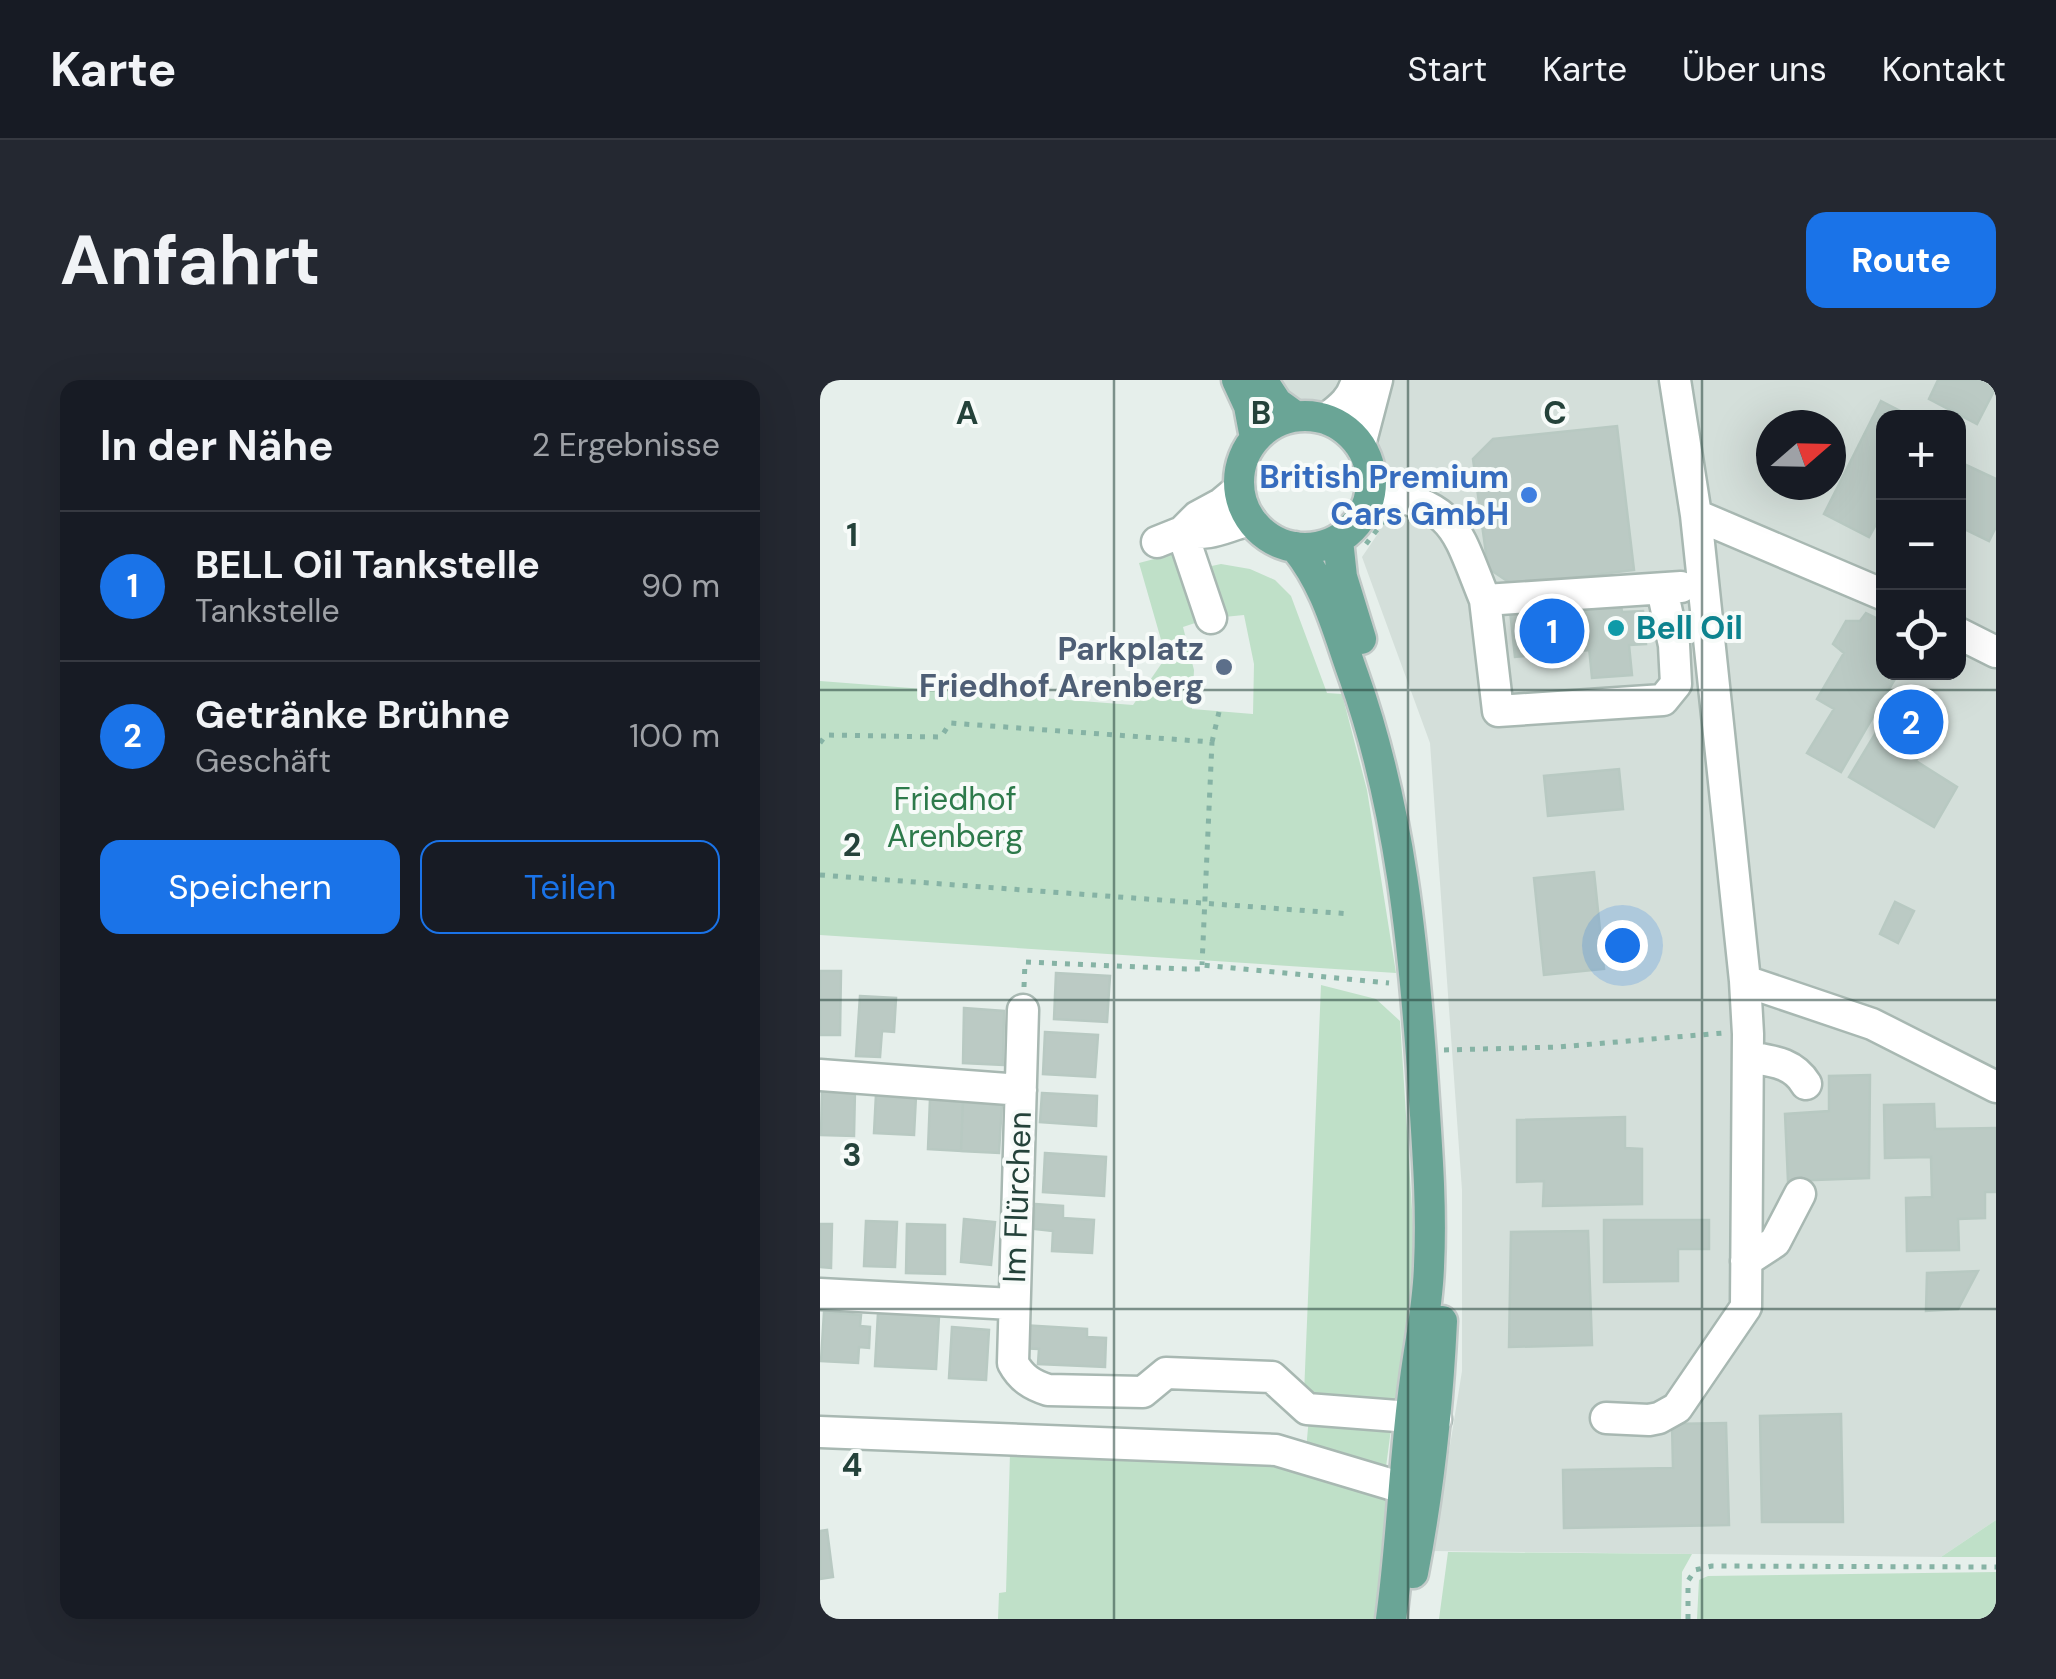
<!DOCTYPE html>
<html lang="de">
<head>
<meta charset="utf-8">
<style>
  body { margin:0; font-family:"DM Sans",sans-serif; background:#242831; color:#f1f3f6 }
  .controls { position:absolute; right:30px; top:30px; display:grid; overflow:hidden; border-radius:20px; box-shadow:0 10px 40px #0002 }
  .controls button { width:90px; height:90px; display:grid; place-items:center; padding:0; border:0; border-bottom:2px solid #363941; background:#171b24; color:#f1f3f6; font:50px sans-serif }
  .compass { position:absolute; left:936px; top:30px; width:90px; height:90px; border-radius:50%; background:#171b24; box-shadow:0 10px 40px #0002; rotate:70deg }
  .you { position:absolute; left:802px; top:565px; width:35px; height:35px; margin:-25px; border:8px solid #fff; border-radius:50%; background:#1a73e8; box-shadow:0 0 0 15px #1a73e833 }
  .badge { display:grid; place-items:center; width:65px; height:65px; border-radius:50%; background:#1a73e8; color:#fff; font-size:32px; font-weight:700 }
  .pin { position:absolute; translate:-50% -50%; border:5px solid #fff; box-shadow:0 2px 10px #0006 }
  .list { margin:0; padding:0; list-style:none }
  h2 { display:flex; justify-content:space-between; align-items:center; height:130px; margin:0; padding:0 40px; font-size:42px }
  h2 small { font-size:32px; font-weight:400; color:#9ea1a6 }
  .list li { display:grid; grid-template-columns:65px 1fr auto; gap:30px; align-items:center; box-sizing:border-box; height:150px; padding:0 40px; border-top:2px solid #363941 }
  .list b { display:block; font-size:38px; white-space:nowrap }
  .list p { margin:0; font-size:32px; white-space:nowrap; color:#9ea1a6 }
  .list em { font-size:32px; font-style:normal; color:#9ea1a6 }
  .actions { display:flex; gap:20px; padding:30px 40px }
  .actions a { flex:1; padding:22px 0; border:2px solid #1a73e8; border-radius:20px; text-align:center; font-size:35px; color:#1a73e8 }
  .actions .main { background:#1a73e8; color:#fff }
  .icon { flex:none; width:55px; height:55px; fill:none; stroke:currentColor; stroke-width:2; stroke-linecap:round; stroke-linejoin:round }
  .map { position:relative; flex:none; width:1176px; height:1239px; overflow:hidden; border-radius:20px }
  header { display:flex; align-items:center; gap:60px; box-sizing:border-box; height:140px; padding:0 50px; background:#171b24; border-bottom:2px solid #363941 }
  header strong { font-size:48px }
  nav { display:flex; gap:55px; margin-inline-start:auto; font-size:35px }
  .intro { display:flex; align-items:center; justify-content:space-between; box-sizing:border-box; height:240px; padding:0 60px }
  h1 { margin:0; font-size:70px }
  .button { padding:25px 45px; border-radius:20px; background:#1a73e8; color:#fff; font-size:35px; font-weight:700 }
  main { display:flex; gap:60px; padding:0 60px }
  aside { flex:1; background:#171b24; border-radius:20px; box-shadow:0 10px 40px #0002 }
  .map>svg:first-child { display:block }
  .built { fill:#d4dfda; fill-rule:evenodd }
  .green { fill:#bfe0c8 }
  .building { fill:#bbcac4; stroke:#b8c9c2; stroke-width:2.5 }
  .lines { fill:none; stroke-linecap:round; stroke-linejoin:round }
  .minor-casing { stroke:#a8b8b2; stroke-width:35 }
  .major-casing { stroke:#c2cac8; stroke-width:35 }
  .path { stroke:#86b3a5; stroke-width:5; stroke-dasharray:5 8; stroke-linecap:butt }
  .minor { stroke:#fff; stroke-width:30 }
  .major { stroke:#6aa596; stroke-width:30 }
  .grid { fill:none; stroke:#24423a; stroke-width:2.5; stroke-opacity:0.55 }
  .shop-dot { fill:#3f7fe0; stroke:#f7fbf9; stroke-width:4 }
  .culture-dot { fill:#0f9aa8; stroke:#f7fbf9; stroke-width:4 }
  .service-dot { fill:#5c6f8a; stroke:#f7fbf9; stroke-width:4 }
  .labels { text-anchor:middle; stroke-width:8; stroke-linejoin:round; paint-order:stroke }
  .shop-label { font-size:32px; font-weight:bold; fill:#366cbe; stroke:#f7fbf9; text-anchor:end }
  .culture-label { font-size:32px; font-weight:bold; fill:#0d838f; stroke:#f7fbf9; text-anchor:start }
  .service-label { font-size:32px; font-weight:bold; fill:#4e5e75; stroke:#f7fbf9; text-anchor:end }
  .park-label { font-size:32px; fill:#2d7a4b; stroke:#f7fbf9 }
  .street-label { font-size:32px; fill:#24423a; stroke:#f7fbf9 }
  .grid-label { font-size:32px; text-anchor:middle; font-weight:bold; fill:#24423a; stroke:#f7fbf9; stroke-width:8; stroke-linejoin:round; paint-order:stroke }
</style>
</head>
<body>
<header>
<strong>Karte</strong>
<nav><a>Start</a><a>Karte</a><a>Über uns</a><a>Kontakt</a></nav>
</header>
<div class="intro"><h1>Anfahrt</h1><a class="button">Route</a></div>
<main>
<aside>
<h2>In der Nähe<small>2 Ergebnisse</small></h2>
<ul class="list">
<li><span class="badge">1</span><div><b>BELL Oil Tankstelle</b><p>Tankstelle</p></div><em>90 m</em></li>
<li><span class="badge">2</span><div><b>Getränke Brühne</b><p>Geschäft</p></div><em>100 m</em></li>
</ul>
<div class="actions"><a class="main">Speichern</a><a>Teilen</a></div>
</aside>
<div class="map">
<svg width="1176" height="1239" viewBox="0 0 1176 1239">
  <rect width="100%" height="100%" fill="#e6efeb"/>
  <path class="built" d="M453,0H1176V1140L1121,1177L613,1171L642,991V810L610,363L542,177L557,155L564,127L567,86L527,36L469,22ZM1064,38H1138V292H1064ZM951,45H1011V105H951Z"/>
  <path class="green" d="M353,174L378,242L363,247L374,290L372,329L433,334L434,284L424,235L404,237L387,187L401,184L430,189L455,200L471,216L507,313L522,314L547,410L576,593L0,555V301L313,325L346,277L319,183Z
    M501,605L556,619L580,641L595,877L582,1020L484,1014Z
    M489,1037L571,1049L566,1087L486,1070Z
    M190,1073L455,1082L570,1114L554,1239H178L179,1213L186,1212Z
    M1176,1140V1177H1121Z
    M628,1172L872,1174L862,1192L861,1239H619Z
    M1176,1192V1239H877L879,1200L888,1196Z"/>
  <path class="building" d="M1118,0H1176V7L1157,44L1109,19Z
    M1061,21L1094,38H1064V130L1049,157L1004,134Z
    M797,46L814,190L693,205L668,188L653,79L673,59Z
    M1146,85L1176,99V147L1169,161L1138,146V102Z
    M799,212L802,232L823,231L826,264L809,265L812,295L772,298L764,215Z
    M689,221L765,227L769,270L695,277Z
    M1046,233L1064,242V292H1079L1021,392L987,373L1014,329L997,319L1024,273L1013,264L1026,241H1040Z
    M1078,316L1121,339L1096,381L1137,407L1114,447L1029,397Z
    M799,389L803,429L728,436L724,396Z
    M774,492L784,589L724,595L714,498Z
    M1075,522L1094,531L1078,563L1060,554Z
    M0,591H21L20,655H0Z
    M236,593L290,596L287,642L234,639Z
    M40,616L76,618L74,652L62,651L60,677L36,676Z
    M144,628L184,631L183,685L143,683Z
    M225,652L278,655L275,697L223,694Z
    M1050,695L1049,798L968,801L965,734L1009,731V696Z
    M2,709L35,710L34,756L1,755Z
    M222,713L277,716L276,746L220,742Z
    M56,714L96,716L94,755L54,753Z
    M110,719L143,720L141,771L108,769Z
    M143,720L182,722L179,773L141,771Z
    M1114,724L1115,749L1176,748V812H1165V838L1138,839L1139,870L1087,871L1086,818L1112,817L1111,777L1065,778L1064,725Z
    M805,737V768L822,769V824L723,826L724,801L697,802V740Z
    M225,773L286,777L284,816L223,812Z
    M215,824L243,826V838L274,840L272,873L232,871L233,851L214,849Z
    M144,839L175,842L171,885L141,882Z
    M784,840H889V869H858V901L784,902Z
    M46,841L77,842L75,887L44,886Z
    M0,844H12L11,888L0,887Z
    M87,844L125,845V894L86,893Z
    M768,851L772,965L689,967L691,852Z
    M1158,891L1138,929L1106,931L1107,893Z
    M4,932L41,935L40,946L50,947L49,968L39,967L38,983L1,981Z
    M58,933L119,936L116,989L55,986Z
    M201,945L267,949V957L286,958L285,987L218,984L219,969L199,968Z
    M132,947L169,950L166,1000L129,998Z
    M1021,1034L1023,1142H942L940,1036Z
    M906,1043L909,1145L744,1148L743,1090L853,1088L852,1044Z
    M7,1150L13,1197L0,1199V1151Z"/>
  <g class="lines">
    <defs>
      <path id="minor" d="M506,39C522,27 532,19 537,0
        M540,65L557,0
        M551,110C637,128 634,143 665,220L861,207
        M876,135L1064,215
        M362,152L391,238
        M362,152C394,156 402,147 431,140
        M337,162L362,152L377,137L401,124L419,109
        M665,220L678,331L843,320L856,304L854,265L842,209
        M1138,253L1176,272
        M925,601L1052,644L1176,707
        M203,630L193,983C201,998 212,1005 228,1010L323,1012L346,993L452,997L487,1029L616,1039
        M928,677C951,681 973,682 986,704
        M0,695L201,710
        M926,881L955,862L980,814
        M0,914L193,924
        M786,1038L829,1040L839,1038L857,1028L926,927L928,654L925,601L876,135L855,0
        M0,1052L456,1070L583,1108"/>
      <path id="major" d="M417,0L429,26L435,58
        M442,0L457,23L475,36
        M419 102a66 66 0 1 1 132 0a66 66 0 1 1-132 0Z
        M518,160L522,197L541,259
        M475,167C507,206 517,250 534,297C580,427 594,568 603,705C607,765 612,826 609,886C608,924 600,961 595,999C584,1078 582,1159 571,1239
        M593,1193C609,1110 618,1025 622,941"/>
    </defs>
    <use href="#minor" class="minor-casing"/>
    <use href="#major" class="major-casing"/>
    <path class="path" d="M546,164L564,141
      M392,362L399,332
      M0,363L6,355L121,357L130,343L392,362L382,585
      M0,495L531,534
      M204,607L205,582L366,589H381L382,585L569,603
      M624,670L738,667L903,653
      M868,1239V1201L875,1190L892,1186L1176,1187"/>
    <use href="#minor" class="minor"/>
    <use href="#major" class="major"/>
  </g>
  <path class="grid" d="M294,0V1239M588,0V1239M882,0V1239M0,310H1176M0,620H1176M0,929H1176"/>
  <circle class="shop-dot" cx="709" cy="115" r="10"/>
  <circle class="culture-dot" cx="796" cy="248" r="10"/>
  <circle class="service-dot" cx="404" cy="287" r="10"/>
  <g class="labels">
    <g class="shop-label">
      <text x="689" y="108">British Premium<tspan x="689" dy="37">Cars GmbH</tspan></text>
    </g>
    <g class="culture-label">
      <text x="816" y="259">Bell Oil</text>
    </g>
    <g class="service-label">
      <text x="384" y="280">Parkplatz<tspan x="384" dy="37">Friedhof Arenberg</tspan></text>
    </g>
    <g class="park-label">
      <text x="135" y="430">Friedhof<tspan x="135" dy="37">Arenberg</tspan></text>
    </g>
    <g class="street-label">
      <text transform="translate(197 817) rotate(-88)" y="11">Im Flürchen</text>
    </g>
  </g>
  <g class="grid-label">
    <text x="147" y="44">A</text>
    <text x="441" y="44">B</text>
    <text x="735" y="44">C</text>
    <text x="32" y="166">1</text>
    <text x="32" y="476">2</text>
    <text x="32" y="786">3</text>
    <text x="32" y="1096">4</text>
  </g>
</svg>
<div class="controls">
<button>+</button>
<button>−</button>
<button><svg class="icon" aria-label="locate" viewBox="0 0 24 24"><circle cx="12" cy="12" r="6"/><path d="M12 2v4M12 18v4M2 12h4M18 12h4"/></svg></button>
</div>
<svg class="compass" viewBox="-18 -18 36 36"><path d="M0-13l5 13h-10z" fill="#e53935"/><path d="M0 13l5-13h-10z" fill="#9ea1a6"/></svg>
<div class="you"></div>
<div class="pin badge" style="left:732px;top:251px">1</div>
<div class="pin badge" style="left:1091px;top:342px">2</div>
</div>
</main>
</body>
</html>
